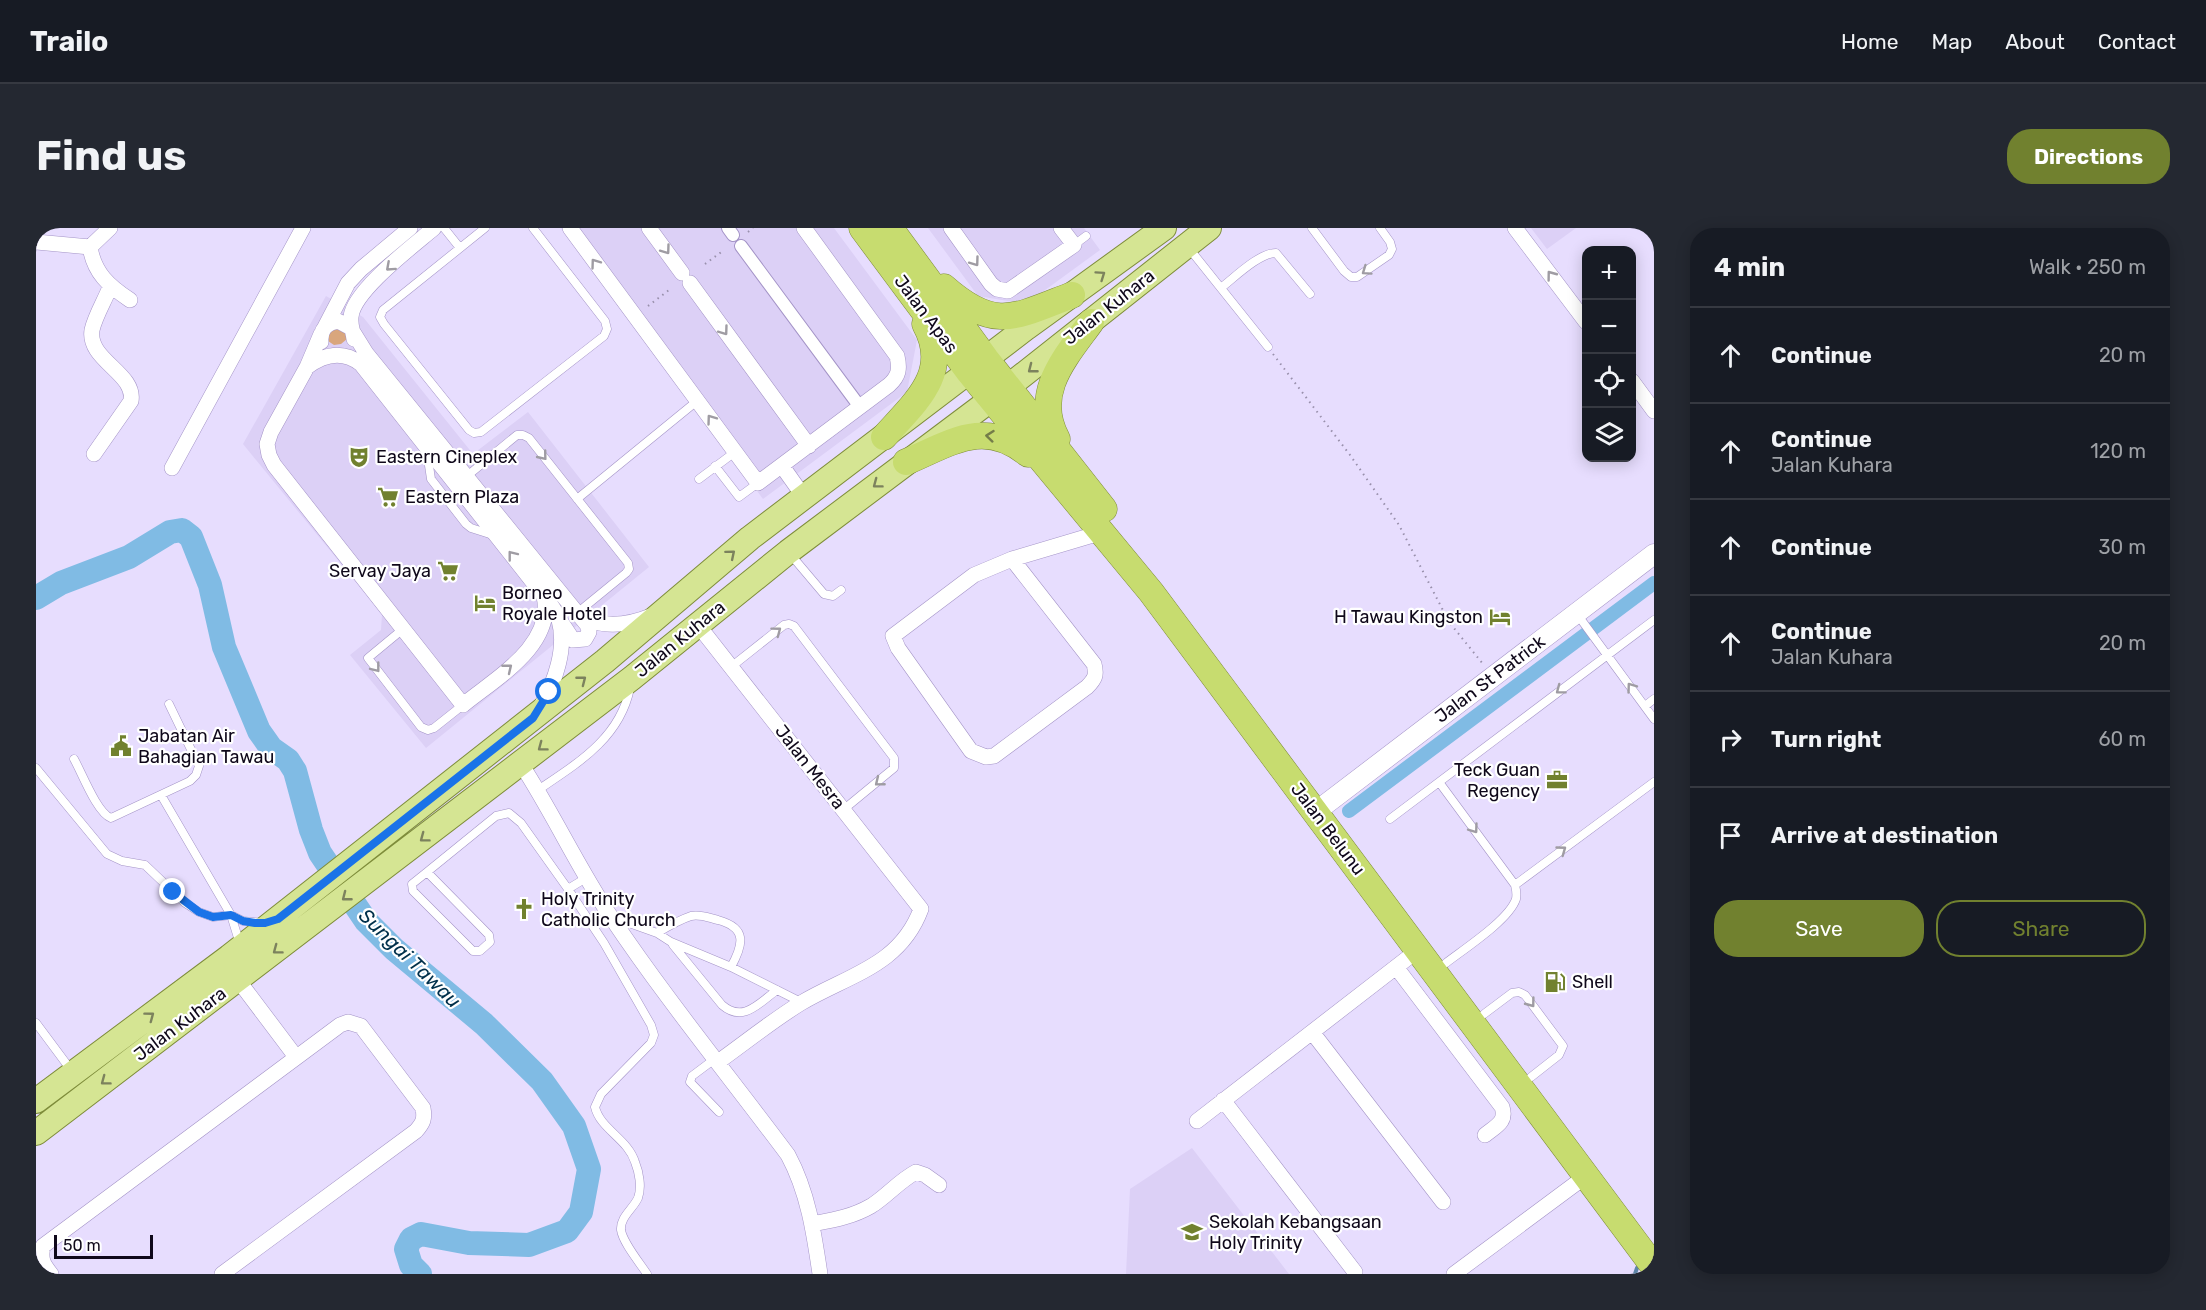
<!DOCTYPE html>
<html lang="en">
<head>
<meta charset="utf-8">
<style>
  body { margin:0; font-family:Rubik,sans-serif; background:#242831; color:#f1f3f6 }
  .controls { position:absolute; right:18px; top:18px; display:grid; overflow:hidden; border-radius:12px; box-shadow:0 3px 15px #0003 }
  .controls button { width:54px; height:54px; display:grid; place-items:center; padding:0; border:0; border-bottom:2px solid #363941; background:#171b24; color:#f1f3f6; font:30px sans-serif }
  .scale { position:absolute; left:18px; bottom:15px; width:99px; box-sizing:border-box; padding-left:6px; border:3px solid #0f081a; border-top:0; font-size:16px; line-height:21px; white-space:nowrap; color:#0f081a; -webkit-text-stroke:4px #fff; paint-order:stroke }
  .stop { position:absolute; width:18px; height:18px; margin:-14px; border:4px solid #1a73e8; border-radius:50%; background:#fff }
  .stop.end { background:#1a73e8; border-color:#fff; box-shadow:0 2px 6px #0008 }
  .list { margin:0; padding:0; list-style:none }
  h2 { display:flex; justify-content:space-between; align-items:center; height:78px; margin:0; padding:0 24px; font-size:26px }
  h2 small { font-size:20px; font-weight:400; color:#9ea1a6 }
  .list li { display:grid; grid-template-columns:39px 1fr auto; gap:18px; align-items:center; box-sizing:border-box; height:96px; padding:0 24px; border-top:2px solid #363941 }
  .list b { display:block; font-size:22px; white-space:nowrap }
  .list p { margin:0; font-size:20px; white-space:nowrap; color:#9ea1a6 }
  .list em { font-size:20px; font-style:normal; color:#9ea1a6 }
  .actions { display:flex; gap:12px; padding:18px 24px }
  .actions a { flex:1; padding:14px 0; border:2px solid #71812f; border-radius:24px; text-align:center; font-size:21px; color:#71812f }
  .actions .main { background:#71812f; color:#fff }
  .icon { flex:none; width:33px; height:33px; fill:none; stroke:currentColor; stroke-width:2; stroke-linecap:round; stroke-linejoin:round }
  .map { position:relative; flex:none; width:1618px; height:1046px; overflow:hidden; border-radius:24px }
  header { display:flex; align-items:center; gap:36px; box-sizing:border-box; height:84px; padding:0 30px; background:#171b24; border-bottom:2px solid #363941 }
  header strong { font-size:28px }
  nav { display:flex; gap:33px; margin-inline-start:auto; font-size:21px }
  .intro { display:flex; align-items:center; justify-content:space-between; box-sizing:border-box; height:144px; padding:0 36px }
  h1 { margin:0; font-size:42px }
  .button { padding:15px 27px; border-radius:24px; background:#71812f; color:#fff; font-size:21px; font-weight:700 }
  main { display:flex; gap:36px; padding:0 36px }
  aside { flex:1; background:#171b24; border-radius:24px; box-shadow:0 3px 15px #0003 }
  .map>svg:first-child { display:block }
  .built { fill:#dcd0f6 }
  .green { fill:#d9a67d }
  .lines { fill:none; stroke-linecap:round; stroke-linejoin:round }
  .stream { stroke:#5e85a7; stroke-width:4 }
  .canal { stroke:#80bbe4; stroke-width:14 }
  .river { stroke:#80bbe4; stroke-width:24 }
  .service-casing { stroke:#a494c7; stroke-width:9 }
  .pedestrian-casing { stroke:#a494c7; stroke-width:14 }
  .minor-casing { stroke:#a494c7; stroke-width:16 }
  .tertiary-casing { stroke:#a494c7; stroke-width:21 }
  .primary-casing { stroke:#7e8c3a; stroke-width:26 }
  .trunk-casing { stroke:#7e8c3a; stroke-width:27 }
  .path { stroke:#9990ac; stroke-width:2; stroke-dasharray:1.5 4.5; stroke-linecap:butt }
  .service { stroke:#fff; stroke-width:8 }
  .pedestrian { stroke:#fff; stroke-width:12 }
  .minor { stroke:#fff; stroke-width:15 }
  .tertiary { stroke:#fff; stroke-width:20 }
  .primary { stroke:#d5e593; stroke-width:24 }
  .trunk { stroke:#c7dc6f; stroke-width:26 }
  .oneway { stroke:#9f9ca3 }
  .oneway2 { stroke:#7c825d }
  .oneway3 { stroke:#747d49 }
  .route { stroke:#1a73e8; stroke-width:8 }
  .labels { text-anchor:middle; stroke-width:4.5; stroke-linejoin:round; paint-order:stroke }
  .street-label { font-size:18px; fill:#0f081a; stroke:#fff }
  .poi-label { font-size:18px; fill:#0f081a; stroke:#fff; text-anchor:start }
  .water-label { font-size:20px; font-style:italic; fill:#00304b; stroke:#fff }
</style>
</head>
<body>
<header>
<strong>Trailo</strong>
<nav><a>Home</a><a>Map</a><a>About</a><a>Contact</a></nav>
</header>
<div class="intro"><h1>Find us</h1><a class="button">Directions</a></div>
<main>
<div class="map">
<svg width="1618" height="1046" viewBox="0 0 1618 1046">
  <rect width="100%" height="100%" fill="#e7ddfe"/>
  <path class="built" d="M525,0H798L881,112L871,164L727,271Z
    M892,0H1048L1064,22L990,76L942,68Z
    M1495,0H1540L1511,21Z
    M290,68L327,89L437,226L492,184L613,339L390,520L314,427L345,402L346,386L207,216Z
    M1156,920L1253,1046H1090L1094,961Z"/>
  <path class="green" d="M309,98L311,111L305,116L298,117L292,113L290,102Z"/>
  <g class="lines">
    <path class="stream" d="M1599,1046L1601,1040"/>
    <path class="canal" d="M1313,583L1618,355"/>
    <path class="river" d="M0,370L25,355L93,329L134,304L146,302L155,309L174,357L188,419L223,503L235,520L252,532L259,543L275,602L284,625L330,693L358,721L448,796L506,853L538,898L553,941L545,984L531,1003L493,1017L433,1015L385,1006L375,1011L370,1021L375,1037L384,1046"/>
    <defs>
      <path id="service" d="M408,0L424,20
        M449,0L347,82L344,89L348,96L433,202L438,205L445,204L568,108L571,101L569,93L497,0
        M1276,0L1308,43L1315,49H1321L1353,27L1356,21L1354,14L1344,0
        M1038,17L1050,8
        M1152,19L1232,119
        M1186,59C1199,49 1223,25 1240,25L1274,66
        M391,224L395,251L430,296L435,300L457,307
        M679,238L703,269L722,255
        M431,248L481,207H487L493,210L592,335L593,341L590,345L541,385
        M663,251L699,224
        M541,271L661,173
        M755,327L788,366L797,368L805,362
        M1541,386L1618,491
        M367,401L332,430L385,499L392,502L398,500L427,477
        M695,439L748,397L753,396L758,398L858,530V540L807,582
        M1609,478L1618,471
        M38,531C46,545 61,585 75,590L154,553L160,547L163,538L133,476
        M0,540L71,626L86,633L109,637L149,675L163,684L177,689L195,687L207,693L227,695
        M1403,554L1479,657C1480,661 1481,666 1480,671C1473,692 1428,721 1410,735
        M502,562C542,535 584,510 594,460
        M125,567L195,687L203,713L201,716
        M1354,591L1618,392
        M391,644L453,707L454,714L444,723H437L377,663L376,656Z
        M391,644L460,588L473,585L485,595L532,661
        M550,650L532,661L568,715L615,797L618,807L615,815L565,866L559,879C564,901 592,911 599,934C603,944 606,959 602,970C597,981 584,989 585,1002C587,1015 604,1035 611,1046
        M1479,657L1618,554
        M579,690L621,705L635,714L695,739L765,774
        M621,705C631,699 643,692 655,688C665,686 673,690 682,692C712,700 707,717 695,739
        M637,717L686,777C707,795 722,776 741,762
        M1448,786L1476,765L1483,764L1489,767L1527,818L1523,827L1495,849
        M0,795L35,842
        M680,830L656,848L654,854L683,884"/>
      <path id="pedestrian" d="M692,0L697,7
        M705,18L824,179"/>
      <path id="minor" d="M534,0L722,255L853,157C863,148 864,141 861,128L768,0
        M613,0L646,45
        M915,0L955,56L961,61L972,63L1038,17L1025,0
        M1479,0L1550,94
        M0,14L54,19L74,0
        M54,19C58,45 73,58 94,72
        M654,55L773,218
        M289,99L312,55L325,41L374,0
        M317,104L330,125L541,385C562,401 591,398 615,388
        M285,106L271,139L235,204L231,216L233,227L238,237L427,477C460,450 519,417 508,368
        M318,111C317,103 314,97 315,89C317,63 377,18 398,0
        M285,114C284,102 290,95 302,93L315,100
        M271,139C288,126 307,122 325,136L508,368C513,375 521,383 523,392C531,420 519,454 505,478
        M1596,153L1618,183
        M58,226L95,173C100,145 51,132 56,102C59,88 69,72 74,59
        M746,238L768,269
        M136,240L267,0
        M976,331L1058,436C1061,447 1059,451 1051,459L958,528L950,529L935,523L862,420L857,408L938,347L976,331L1067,304
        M525,394L537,412L549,411L553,404L552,398L543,387
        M662,397L885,681C864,738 812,747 765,775C737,792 710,814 682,834
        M485,536C517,585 542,640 575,689C630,771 693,848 752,927C772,964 778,1005 784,1046
        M1360,739L1466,879C1471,894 1460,898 1449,907
        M202,752L260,829
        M1276,804L1407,974
        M1187,872L1319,1044
        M1161,893L1382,722
        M776,996C797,992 816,989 835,978C851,968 863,953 880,944L889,947L903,957
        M15,1046C7,1036 4,1031 7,1018L304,797L312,794L325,798L387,880C389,891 387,895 380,903L186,1046
        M1418,1046L1550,948"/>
      <path id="tertiary" d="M1290,576L1618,326"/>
      <path id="primary" d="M0,873L193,729L569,433L714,310L990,100L1128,0
        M0,905L596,450L752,324L973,158L1173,0"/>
      <path id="trunk" d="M826,0L933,144L1115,364L1618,1039
        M854,0L950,131L1068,281
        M908,59C959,104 979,89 1036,67
        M848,209C879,174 916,145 889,96
        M1021,211C996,165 1029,130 1055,94
        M870,234C915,215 948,190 992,226"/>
    </defs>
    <use href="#service" class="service-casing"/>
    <use href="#pedestrian" class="pedestrian-casing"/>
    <use href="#minor" class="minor-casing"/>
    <use href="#tertiary" class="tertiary-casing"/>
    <use href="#primary" class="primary-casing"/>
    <use href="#trunk" class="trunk-casing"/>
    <path class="path" d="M712,4L717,0
      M669,36L688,22
      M612,78L633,62
      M1237,126L1314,227L1363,297L1413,394L1447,436"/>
    <use href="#service" class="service"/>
    <use href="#pedestrian" class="pedestrian"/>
    <use href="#minor" class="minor"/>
    <use href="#tertiary" class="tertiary"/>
    <use href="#primary" class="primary"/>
    <use href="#trunk" class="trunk"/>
  </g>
  <defs><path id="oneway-chevron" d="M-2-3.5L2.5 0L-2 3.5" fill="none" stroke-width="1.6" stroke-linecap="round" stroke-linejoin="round" transform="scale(1.5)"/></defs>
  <g class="oneway">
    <use href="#oneway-chevron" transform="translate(630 22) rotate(54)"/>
    <use href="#oneway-chevron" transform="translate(939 34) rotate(54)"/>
    <use href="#oneway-chevron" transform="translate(559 35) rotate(-126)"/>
    <use href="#oneway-chevron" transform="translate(354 39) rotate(138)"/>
    <use href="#oneway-chevron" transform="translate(1330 43) rotate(145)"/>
    <use href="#oneway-chevron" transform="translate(1515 47) rotate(-127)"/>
    <use href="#oneway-chevron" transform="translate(688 103) rotate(54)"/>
    <use href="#oneway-chevron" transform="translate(675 191) rotate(-126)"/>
    <use href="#oneway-chevron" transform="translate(507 228) rotate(51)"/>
    <use href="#oneway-chevron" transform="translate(476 327) rotate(-128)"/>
    <use href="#oneway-chevron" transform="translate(741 403) rotate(-37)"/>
    <use href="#oneway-chevron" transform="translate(340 440) rotate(52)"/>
    <use href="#oneway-chevron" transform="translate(472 440) rotate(-39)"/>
    <use href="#oneway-chevron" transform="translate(1595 459) rotate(-126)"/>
    <use href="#oneway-chevron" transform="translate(1524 462) rotate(143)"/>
    <use href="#oneway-chevron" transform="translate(843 554) rotate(141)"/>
    <use href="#oneway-chevron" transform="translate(1438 601) rotate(54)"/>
    <use href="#oneway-chevron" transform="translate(1526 622) rotate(-36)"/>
    <use href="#oneway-chevron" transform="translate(1495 775) rotate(53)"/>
  </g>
  <g class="oneway2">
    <use href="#oneway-chevron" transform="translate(1065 47) rotate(-35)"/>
    <use href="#oneway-chevron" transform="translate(996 141) rotate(142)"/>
    <use href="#oneway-chevron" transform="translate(841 256) rotate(143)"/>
    <use href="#oneway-chevron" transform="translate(695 326) rotate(-40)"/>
    <use href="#oneway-chevron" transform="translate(546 452) rotate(-38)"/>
    <use href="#oneway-chevron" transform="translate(506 519) rotate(143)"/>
    <use href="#oneway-chevron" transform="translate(388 610) rotate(143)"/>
    <use href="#oneway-chevron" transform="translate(310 669) rotate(142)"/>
    <use href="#oneway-chevron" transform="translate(241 722) rotate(143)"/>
    <use href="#oneway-chevron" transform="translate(114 788) rotate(-37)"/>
    <use href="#oneway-chevron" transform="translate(69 853) rotate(143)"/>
  </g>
  <use class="oneway3" href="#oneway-chevron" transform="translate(954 208) rotate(-174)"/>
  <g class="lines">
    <path class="route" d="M137,664L163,684L177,689L195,687L207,693L219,695H229L242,691L497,490L513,464"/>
  </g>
  <defs>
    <symbol id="theatre-bare" viewBox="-9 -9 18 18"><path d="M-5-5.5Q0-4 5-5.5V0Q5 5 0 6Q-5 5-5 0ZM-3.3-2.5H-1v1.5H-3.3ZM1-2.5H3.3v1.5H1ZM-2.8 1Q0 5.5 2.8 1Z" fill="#71812f" stroke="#fff" stroke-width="2.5" paint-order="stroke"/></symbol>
    <symbol id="supermarket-bare" viewBox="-9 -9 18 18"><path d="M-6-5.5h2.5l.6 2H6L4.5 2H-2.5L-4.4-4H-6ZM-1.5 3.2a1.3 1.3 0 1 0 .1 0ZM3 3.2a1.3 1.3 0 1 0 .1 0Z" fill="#71812f" stroke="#fff" stroke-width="2.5" paint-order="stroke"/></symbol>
    <symbol id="hotel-bare" viewBox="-9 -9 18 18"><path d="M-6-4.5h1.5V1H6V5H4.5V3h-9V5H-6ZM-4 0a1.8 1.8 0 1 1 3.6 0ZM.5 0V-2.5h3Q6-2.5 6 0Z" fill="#71812f" stroke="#fff" stroke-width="2.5" paint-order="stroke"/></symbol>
    <symbol id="civic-bare" viewBox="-9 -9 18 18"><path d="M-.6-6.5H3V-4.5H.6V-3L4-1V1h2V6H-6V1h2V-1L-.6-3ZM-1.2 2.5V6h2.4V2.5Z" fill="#71812f" stroke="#fff" stroke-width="2.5" paint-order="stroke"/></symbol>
    <symbol id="office-bare" viewBox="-9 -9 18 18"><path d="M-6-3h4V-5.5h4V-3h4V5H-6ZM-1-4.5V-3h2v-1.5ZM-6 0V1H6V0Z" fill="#71812f" stroke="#fff" stroke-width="2.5" paint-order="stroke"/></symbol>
    <symbol id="church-bare" viewBox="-9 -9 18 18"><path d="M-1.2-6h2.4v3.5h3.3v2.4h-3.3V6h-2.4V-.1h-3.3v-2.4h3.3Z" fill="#71812f" stroke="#fff" stroke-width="2.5" paint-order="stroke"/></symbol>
    <symbol id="fuel-bare" viewBox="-9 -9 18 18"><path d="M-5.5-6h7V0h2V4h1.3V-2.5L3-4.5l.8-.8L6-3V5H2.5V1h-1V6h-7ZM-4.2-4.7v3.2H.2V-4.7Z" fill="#71812f" stroke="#fff" stroke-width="2.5" paint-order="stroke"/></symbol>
    <symbol id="school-bare" viewBox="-9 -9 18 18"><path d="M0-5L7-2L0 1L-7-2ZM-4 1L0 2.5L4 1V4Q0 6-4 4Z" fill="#71812f" stroke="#fff" stroke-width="2.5" paint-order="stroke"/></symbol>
  </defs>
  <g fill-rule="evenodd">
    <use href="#theatre-bare" x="308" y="214" width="30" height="30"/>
    <use href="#supermarket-bare" x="337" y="254" width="30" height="30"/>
    <use href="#supermarket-bare" x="397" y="328" width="30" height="30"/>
    <use href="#hotel-bare" x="434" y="360" width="30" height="30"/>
    <use href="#hotel-bare" x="1449" y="374" width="30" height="30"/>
    <use href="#civic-bare" x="70" y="503" width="30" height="30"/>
    <use href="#office-bare" x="1506" y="537" width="30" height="30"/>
    <use href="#church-bare" x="473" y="666" width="30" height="30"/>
    <use href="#fuel-bare" x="1504" y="739" width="30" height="30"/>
    <use href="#school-bare" x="1141" y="989" width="30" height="30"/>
  </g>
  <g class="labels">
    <g class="street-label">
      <text transform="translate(1073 79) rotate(-38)" y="6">Jalan Kuhara</text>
      <text transform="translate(890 86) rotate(53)" y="6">Jalan Apas</text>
      <text transform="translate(644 411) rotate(-39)" y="6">Jalan Kuhara</text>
      <text transform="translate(1454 451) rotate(-37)" y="6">Jalan St Patrick</text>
      <text transform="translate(774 539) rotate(52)" y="6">Jalan Mesra</text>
      <text transform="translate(1292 601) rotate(53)" y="6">Jalan Belunu</text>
      <text transform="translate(144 796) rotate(-37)" y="6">Jalan Kuhara</text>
    </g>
    <g class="poi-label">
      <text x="340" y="235">Eastern Cineplex</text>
      <text x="369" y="275">Eastern Plaza</text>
      <text x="395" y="349" text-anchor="end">Servay Jaya</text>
      <text x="466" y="371">Borneo<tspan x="466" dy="21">Royale Hotel</tspan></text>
      <text x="1447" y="395" text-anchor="end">H Tawau Kingston</text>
      <text x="102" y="514">Jabatan Air<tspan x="102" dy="21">Bahagian Tawau</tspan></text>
      <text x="1504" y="548" text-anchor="end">Teck Guan<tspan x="1504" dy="21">Regency</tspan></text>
      <text x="505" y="677">Holy Trinity<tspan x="505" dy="21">Catholic Church</tspan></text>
      <text x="1536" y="760">Shell</text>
      <text x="1173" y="1000">Sekolah Kebangsaan<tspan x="1173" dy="21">Holy Trinity</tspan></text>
    </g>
    <g class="water-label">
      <text transform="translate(374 730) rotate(44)" y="7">Sungai Tawau</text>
    </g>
  </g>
</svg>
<div class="controls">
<button>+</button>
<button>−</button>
<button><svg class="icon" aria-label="locate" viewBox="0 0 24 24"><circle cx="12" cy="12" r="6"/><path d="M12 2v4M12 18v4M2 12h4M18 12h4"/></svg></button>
<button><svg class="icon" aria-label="layers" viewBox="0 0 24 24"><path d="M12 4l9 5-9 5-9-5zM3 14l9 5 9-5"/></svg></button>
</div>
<div class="scale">50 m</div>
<div class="stop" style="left:513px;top:464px"></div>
<div class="stop end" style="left:137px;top:664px"></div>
</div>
<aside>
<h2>4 min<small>Walk · 250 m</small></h2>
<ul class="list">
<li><svg class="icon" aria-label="ahead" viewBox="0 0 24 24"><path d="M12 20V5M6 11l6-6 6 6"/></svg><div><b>Continue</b></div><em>20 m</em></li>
<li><svg class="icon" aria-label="ahead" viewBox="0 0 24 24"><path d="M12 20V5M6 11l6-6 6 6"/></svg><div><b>Continue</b><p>Jalan Kuhara</p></div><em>120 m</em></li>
<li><svg class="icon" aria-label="ahead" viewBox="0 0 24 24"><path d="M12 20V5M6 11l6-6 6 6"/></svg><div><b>Continue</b></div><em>30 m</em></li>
<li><svg class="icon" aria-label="ahead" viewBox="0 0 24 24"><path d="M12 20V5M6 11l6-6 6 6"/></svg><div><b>Continue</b><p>Jalan Kuhara</p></div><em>20 m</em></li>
<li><svg class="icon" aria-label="right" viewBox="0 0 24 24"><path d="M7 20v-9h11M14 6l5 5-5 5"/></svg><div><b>Turn right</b></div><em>60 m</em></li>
<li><svg class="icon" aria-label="arrive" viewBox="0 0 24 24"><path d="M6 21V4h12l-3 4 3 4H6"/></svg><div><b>Arrive at destination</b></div></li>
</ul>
<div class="actions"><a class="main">Save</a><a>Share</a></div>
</aside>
</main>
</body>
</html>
